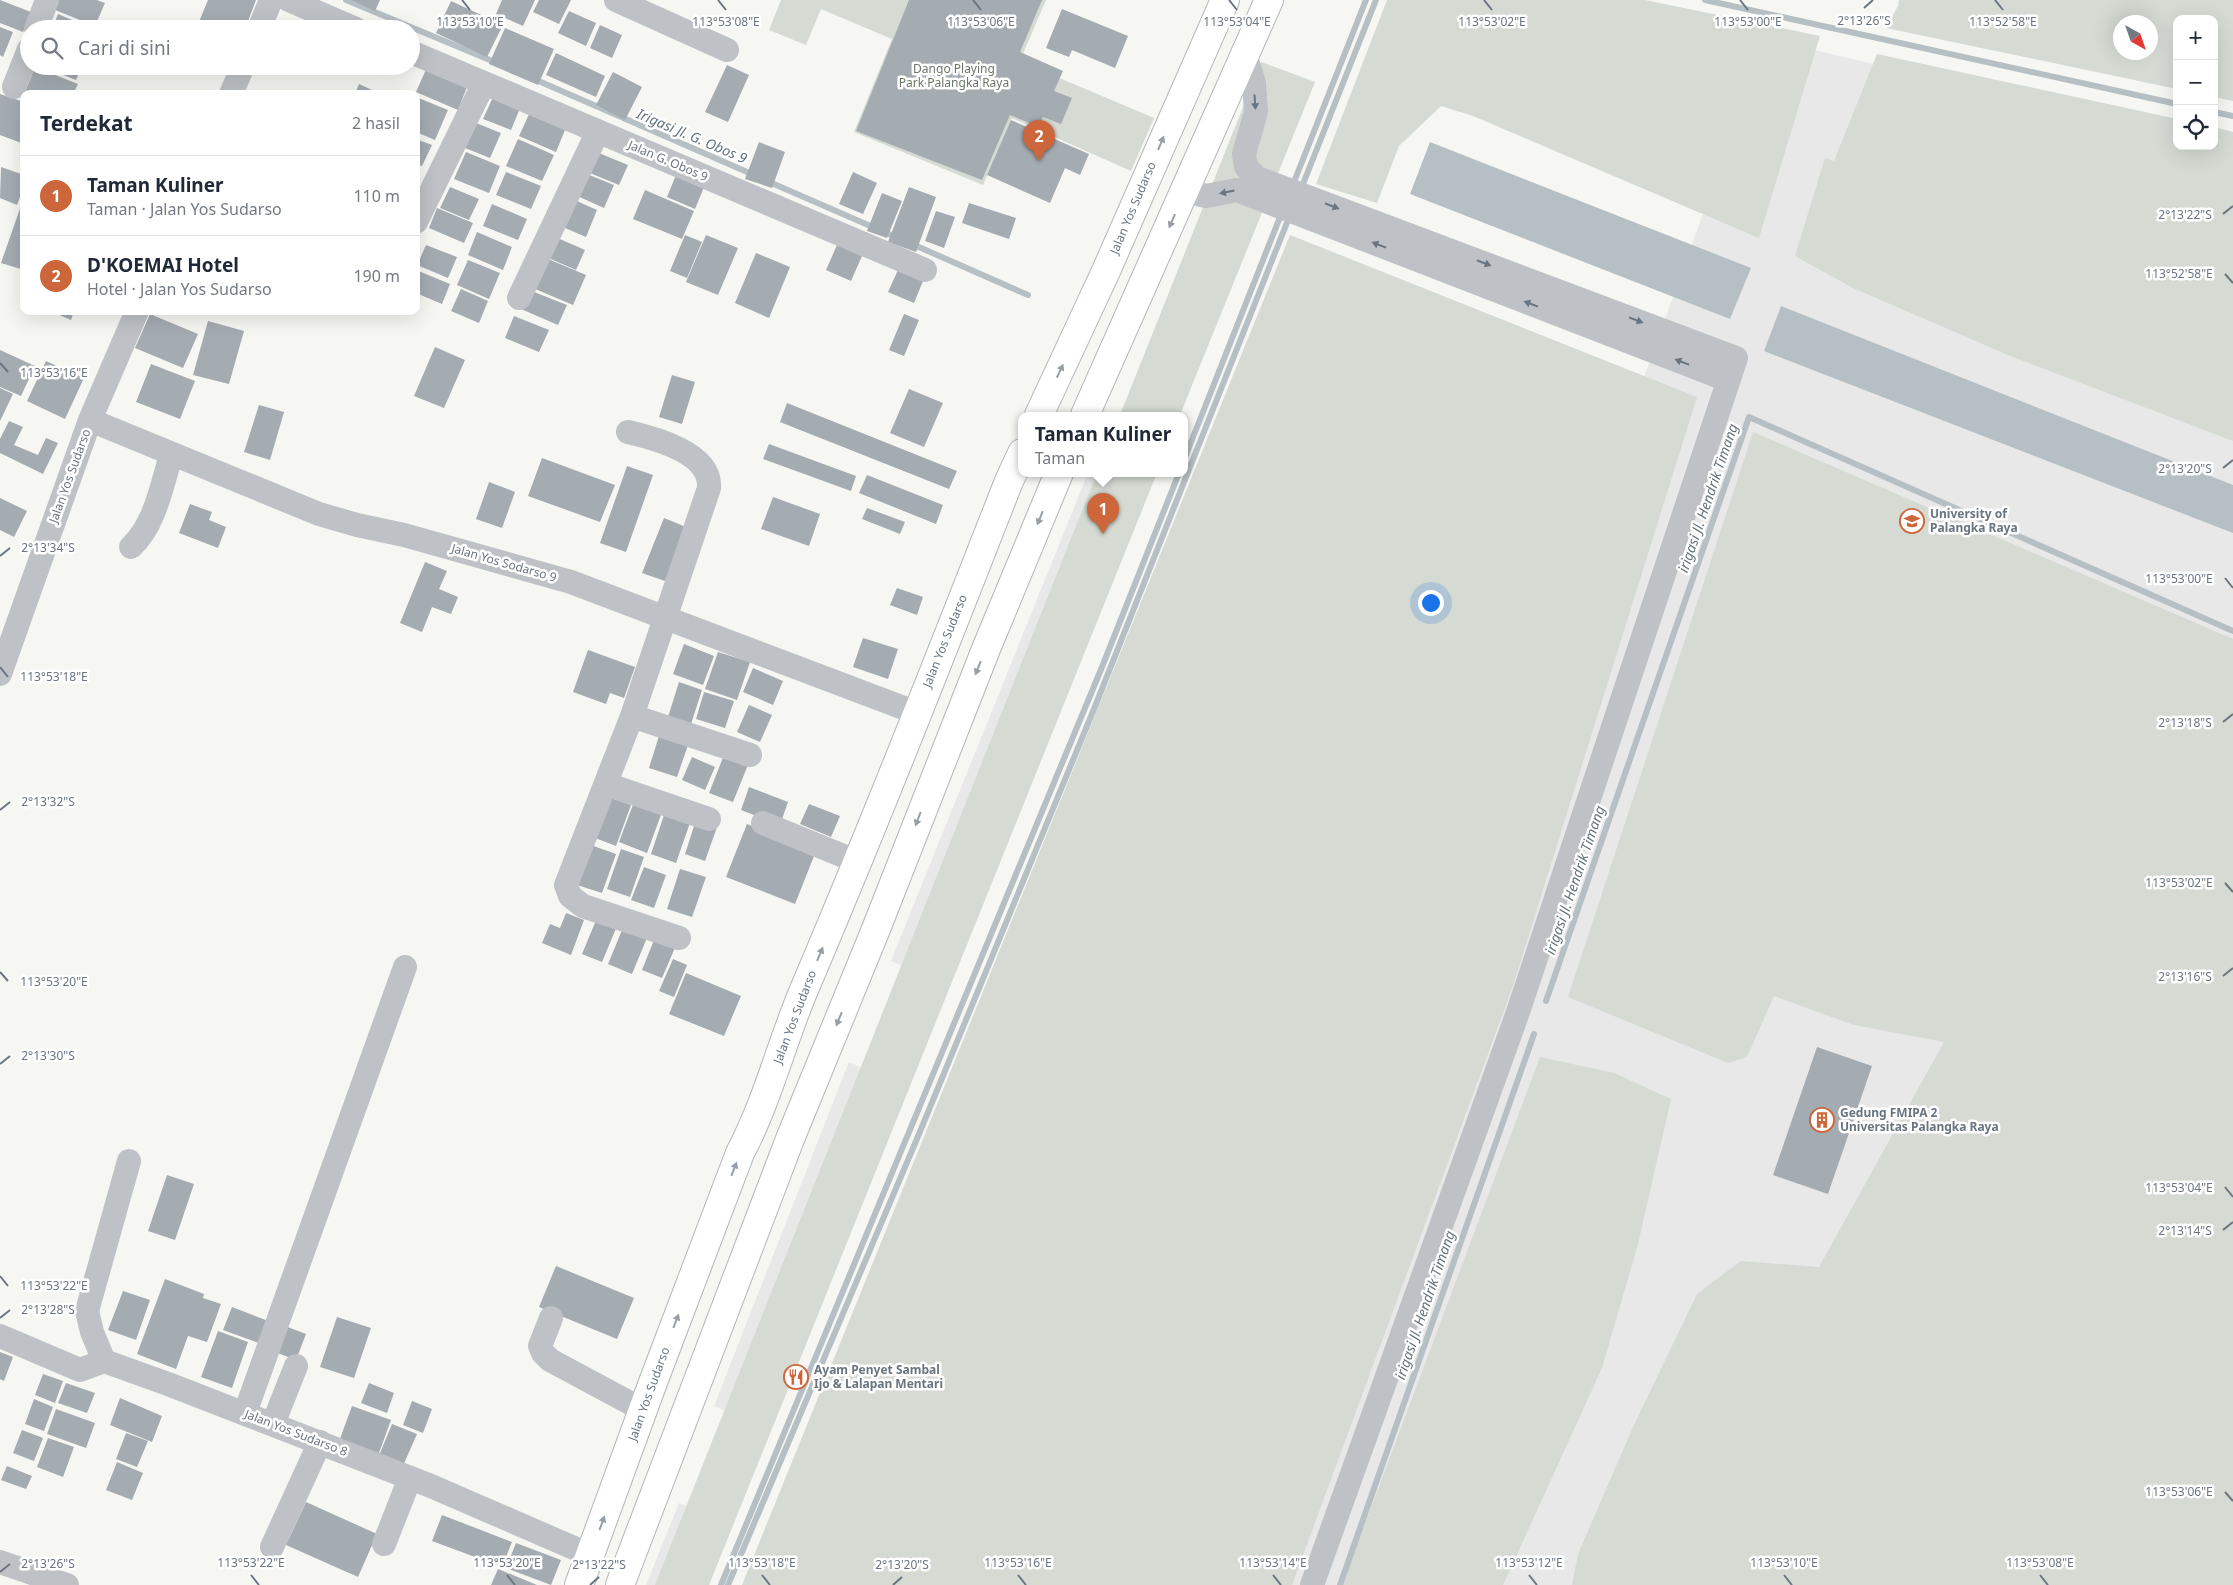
<!DOCTYPE html>
<html lang="id">
<head>
<meta charset="utf-8">
<style>
  body { margin:0; font-family:"Noto Sans",sans-serif; background:#f2f2f3; color:#1f2937 }
  .controls { position:absolute; right:15px; top:15px; display:grid; overflow:hidden; border-radius:10px; box-shadow:0 5px 20px #0002 }
  .controls button { width:45px; height:45px; display:grid; place-items:center; padding:0; border:0; border-bottom:1px solid #e0e1e3; background:#fff; color:#1f2937; font:25px sans-serif }
  .compass { position:absolute; left:2113px; top:15px; width:45px; height:45px; border-radius:50%; background:#fff; box-shadow:0 5px 20px #0002; rotate:140deg }
  .you { position:absolute; left:1430px; top:602px; width:18px; height:18px; margin:-12px; border:4px solid #fff; border-radius:50%; background:#1a73e8; box-shadow:0 0 0 8px #1a73e833 }
  .badge { display:grid; place-items:center; width:32px; height:32px; border-radius:50%; background:#ce663b; color:#fff; font-size:16px; font-weight:700 }
  .pin { position:absolute; translate:-50% -41px; filter:drop-shadow(0 1px 2px #0008) }
  .pin::after { content:''; position:absolute; top:26px; width:18px; height:15px; background:inherit; clip-path:polygon(0 0,100% 0,50% 100%) }
  .popup { position:absolute; left:1018px; top:412px; width:170px; height:65px; box-sizing:border-box; display:grid; place-content:center; border-radius:10px; background:#fff; filter:drop-shadow(0 1px 4px #0005); font-size:16px; white-space:nowrap; color:#747a83 }
  .popup b { font-size:19px; color:#1f2937 }
  .popup::after { content:''; position:absolute; left:50%; top:100%; margin-left:-10px; border:10px solid transparent; border-top-color:#fff }
  .list { margin:0; padding:0; list-style:none }
  h2 { display:flex; justify-content:space-between; align-items:center; height:65px; margin:0; padding:0 20px; font-size:21px }
  h2 small { font-size:16px; font-weight:400; color:#747a83 }
  .list li { display:grid; grid-template-columns:32px 1fr auto; gap:15px; align-items:center; box-sizing:border-box; height:80px; padding:0 20px; border-top:1px solid #e0e1e3 }
  .list b { display:block; font-size:19px; white-space:nowrap }
  .list p { margin:0; font-size:16px; white-space:nowrap; color:#747a83 }
  .list em { font-size:16px; font-style:normal; color:#747a83 }
  .icon { flex:none; width:28px; height:28px; fill:none; stroke:currentColor; stroke-width:2; stroke-linecap:round; stroke-linejoin:round }
  .map { position:relative; flex:none; width:2233px; height:1585px; overflow:hidden }
  .search { position:absolute; background:#fff; box-shadow:0 5px 20px #0002; left:20px; top:20px; width:400px; height:55px; display:flex; align-items:center; gap:12px; box-sizing:border-box; padding:0 18px; border-radius:28px; color:#747a83; font-size:19px }
  .panel { position:absolute; background:#fff; box-shadow:0 5px 20px #0002; left:20px; top:90px; width:400px; height:225px; border-radius:10px }
  .map>svg:first-child { display:block }
  .built { fill:#e7e8e7 }
  .green { fill:#d5dad3; fill-rule:evenodd }
  .water { fill:#b6bfc4 }
  .lines { fill:none; stroke-linecap:round; stroke-linejoin:round }
  .stream { stroke:#b6bfc4; stroke-width:6 }
  .building { fill:#a4abb1 }
  .major-casing { stroke:#b2b5b9; stroke-width:30 }
  .minor { stroke:#bec1c5; stroke-width:24 }
  .major { stroke:#fff; stroke-width:28 }
  .oneway { fill:#697581 }
  .oneway2 { fill:#969ea7 }
  .ticks { fill:none; stroke:#697581; stroke-width:2 }
  .labels { text-anchor:middle; stroke-width:5; stroke-linejoin:round; paint-order:stroke }
  .park-label { font-size:12px; fill:#697967; stroke:#fff }
  .street-label { font-size:12px; fill:#697581; stroke:#fff }
  .poi-label { font-size:12px; font-weight:bold; fill:#697581; stroke:#fff; text-anchor:start }
  .water-label { font-size:14px; font-style:italic; fill:#64757d; stroke:#fff }
  .ticks-label { font-size:12px; text-anchor:middle; fill:#697581; stroke:#fff; stroke-width:5; stroke-linejoin:round; paint-order:stroke }
</style>
</head>
<body>
<div class="map">
<svg width="2233" height="1585" viewBox="0 0 2233 1585">
  <rect width="100%" height="100%" fill="#f6f6f3"/>
  <path class="built" d="M1766,39L2177,134V146L2233,147V978L1753,1585H1208Z
    M1088,473H1154L950,986L891,961Z
    M849,1062L909,1088L771,1431L714,1406Z
    M679,1503L733,1525L709,1585H646Z"/>
  <path class="green" d="M781,0H1046L1022,56L1057,77L1154,118L1131,171L1012,118L983,185L854,132L892,39L821,9L806,45L769,30Z
    M1387,0H1645L1820,36L1759,238L1473,116L1441,106L1399,146L1377,203L1316,184Z
    M1899,0H2233V101L2214,97V19H2177V89L1886,28L1898,6ZM2120,22H2150V52H2120Z
    M1877,54L2177,119V146H2214V127L2233,132V441L2008,355L1853,288L1795,256L1825,158L1834,161Z
    M1261,62L1315,82L1180,415H1120Z
    M1290,235L1697,397L1513,986L1292,1585H742Z
    M1753,432L2233,639V1585H1572L1578,1554L1633,1427L1697,1294L1741,1261L1819,1267L1944,1042L1854,1025L1774,996L1747,1057L1728,1063L1568,997Z
    M1097,473H1157L709,1585H655Z
    M1540,1057L1614,1073L1671,1099L1638,1244L1602,1368L1503,1585H1342Z"/>
  <path class="water" d="M1430,142L1751,268L1730,319L1410,194Z
    M1781,306L2233,485V533L1764,351Z"/>
  <g class="lines">
    <path class="stream" d="M346,0L497,63
      M1705,0L2177,104
      M534,79L754,175
      M2214,112L2233,116
      M767,181L898,238
      M1292,187L1366,0
      M1301,189L1376,0
      M912,244L1028,295
      M1184,460L1282,212
      M1546,1001L1749,417L2233,631
      M721,1585L1102,667L1179,473
      M728,1585L919,1134L1094,709L1290,215
      M1340,1585L1534,1034"/>
  </g>
  <path class="building" d="M0,0L31,12L23,32L0,23Z
    M59,0H97L105,3L95,26L55,10Z
    M208,0H256L245,29H196Z
    M351,0H380L375,11Z
    M502,0H535L523,26L496,14Z
    M539,0H571L559,24L533,12Z
    M909,0H1042L1020,52L1063,71L1054,91L1072,98L1061,124L1043,117L1039,127L1010,115L982,180L856,131Z
    M451,1L503,25L487,57L436,33Z
    M1062,9L1128,36L1115,68L1072,50L1069,57L1046,48Z
    M569,11L596,23L586,46L558,33Z
    M58,14L93,29H52Z
    M600,25L622,35L612,58L590,48Z
    M0,27L13,32L3,57L0,55Z
    M505,28L554,49L538,85L489,64Z
    M556,53L605,76L596,97L546,75Z
    M428,65L469,82L458,110L416,92Z
    M727,65L749,75L728,122L705,112Z
    M41,66H82L76,80Z
    M35,67L78,84L73,94H30L25,92Z
    M613,72L642,87L625,120L596,105Z
    M359,84L381,94H355Z
    M0,94L24,102V144L0,135Z
    M494,95L521,106L511,130L483,119Z
    M416,97L448,110L435,140L416,132Z
    M531,110L567,125L556,152L519,136Z
    M1011,120L1089,154L1080,175L1065,168L1050,203L987,175Z
    M476,123L501,133L490,158L465,148Z
    M416,139L432,145L422,166L416,164Z
    M518,139L554,155L542,181L506,166Z
    M759,142L785,152L772,188L745,179Z
    M594,151L628,165L619,185L585,171Z
    M466,152L500,166L489,193L454,179Z
    M1,167L24,175V187L17,205L0,198Z
    M506,172L541,186L531,209L496,195Z
    M582,172L614,185L604,208L573,194Z
    M853,172L877,183L863,214L839,204Z
    M676,175L704,187L695,209L667,197Z
    M450,187L479,199L469,220L440,208Z
    M909,187L936,197L916,252L888,242Z
    M645,190L694,211L682,239L633,219Z
    M882,193L902,201L887,238L867,231Z
    M570,198L597,210L586,237L558,225Z
    M23,200H24V270L1,263Z
    M969,203L1016,218L1009,239L962,223Z
    M492,204L527,219L518,240L483,226Z
    M437,208L473,223L464,243L429,228Z
    M936,211L955,217L944,248L925,241Z
    M477,232L512,247L503,270L468,255Z
    M685,235L702,242L687,278L670,271Z
    M706,235L738,248L718,295L686,282Z
    M553,236L585,250L576,270L544,256Z
    M426,245L457,257L448,278L417,265Z
    M837,245L862,256L851,281L826,270Z
    M756,253L790,267L769,318L735,303Z
    M541,256L586,275L573,305L528,286Z
    M468,260L500,273L489,299L457,285Z
    M416,270L450,284L442,304L416,293Z
    M898,270L923,281L914,303L888,292Z
    M461,289L488,301L479,323L451,311Z
    M529,290L567,305L558,325L521,309Z
    M50,311H74L71,320Z
    M150,314L198,334L183,368L135,348Z
    M904,314L919,320L904,356L889,350Z
    M514,316L549,330L539,352L505,338Z
    M208,321L244,331L229,384L193,375Z
    M435,347L465,360L444,408L414,396Z
    M0,350L35,366L21,396L0,387Z
    M46,361L84,378L65,419L27,401Z
    M151,364L195,381L180,419L136,402Z
    M672,375L695,382L682,424L659,417Z
    M0,388L13,394L0,421Z
    M909,389L943,403L924,447L890,433Z
    M787,403L957,471L949,489L780,422Z
    M259,405L284,412L270,460L244,452Z
    M9,421L23,427L14,445L38,455L46,438L58,443L43,474L0,453V439Z
    M769,444L856,476L851,491L763,459Z
    M542,458L615,485L600,522L528,496Z
    M627,466L653,475L626,552L600,543Z
    M867,475L943,505L936,524L859,493Z
    M489,482L515,492L502,528L476,519Z
    M773,497L820,514L809,546L761,529Z
    M0,498L27,511L14,537L0,530Z
    M190,504L212,512L209,520L226,527L218,548L179,533Z
    M867,508L905,522L900,534L862,519Z
    M664,518L686,527L665,581L642,573Z
    M425,562L447,571L439,589L458,597L451,614L432,607L422,632L400,623Z
    M897,588L923,597L917,615L890,605Z
    M863,638L898,649L888,679L853,667Z
    M684,644L714,656L703,685L673,674Z
    M588,650L635,667L624,698L610,693L606,704L573,692Z
    M718,652L750,662L737,700L705,689Z
    M753,668L783,681L773,705L743,692Z
    M679,682L702,690L691,724L668,717Z
    M704,692L734,701L725,728L696,719Z
    M749,705L772,715L760,742L737,732Z
    M659,736L688,745L677,777L649,768Z
    M726,750L750,760L733,802L709,793Z
    M692,757L715,767L705,790L682,780Z
    M749,787L788,802L780,825L741,810Z
    M605,796L631,805L616,846L590,836Z
    M634,802L662,812L647,853L619,842Z
    M809,804L840,816L831,837L800,824Z
    M665,812L691,820L676,863L651,854Z
    M696,820L717,827L705,861L685,854Z
    M747,824L816,851L795,904L726,877Z
    M588,844L616,854L602,893L574,884Z
    M621,849L644,857L630,897L607,889Z
    M644,867L666,875L654,908L631,900Z
    M680,869L706,877L692,917L667,909Z
    M566,913L584,920L571,955L542,943L550,924L560,928Z
    M597,918L617,926L602,962L582,954Z
    M625,923L649,933L632,974L608,964Z
    M656,935L677,943L662,978L642,970Z
    M673,959L687,965L674,997L659,991Z
    M686,973L741,996L724,1036L669,1014Z
    M1817,1047L1872,1066L1828,1194L1773,1175Z
    M167,1175L194,1184L175,1240L148,1231Z
    M556,1266L634,1298L617,1339L539,1307Z
    M165,1279L204,1294L203,1298L221,1304L207,1342L188,1336L176,1369L137,1354Z
    M123,1291L150,1300L136,1340L108,1330Z
    M232,1307L276,1324L267,1346L223,1330Z
    M337,1317L371,1328L354,1378L320,1367Z
    M285,1326L306,1334L296,1360L275,1352Z
    M218,1331L248,1342L232,1388L201,1377Z
    M0,1352L13,1357L4,1381L0,1379Z
    M43,1374L63,1381L55,1403L35,1395Z
    M66,1383L95,1393L87,1413L58,1403Z
    M369,1383L394,1393L387,1413L361,1403Z
    M120,1398L162,1416L152,1442L110,1425Z
    M34,1399L53,1407L44,1431L25,1424Z
    M412,1401L432,1409L423,1433L403,1425Z
    M352,1406L391,1420L376,1461L337,1447Z
    M56,1409L95,1423L86,1448L47,1434Z
    M392,1424L417,1434L402,1468L378,1458Z
    M22,1430L43,1438L34,1461L13,1453Z
    M126,1433L148,1441L137,1467L116,1459Z
    M48,1438L74,1447L63,1477L37,1467Z
    M117,1462L143,1473L132,1500L106,1490Z
    M7,1466L32,1476L26,1489L1,1480Z
    M306,1502L377,1534L358,1577L286,1545Z
    M442,1515L512,1542L502,1567L432,1541Z
    M516,1543L561,1560L551,1585L506,1568Z
    M498,1569L537,1585H491Z"/>
  <g class="lines">
    <defs>
      <path id="major" d="M1039,415L1106,271L1225,0
        M1085,415L1269,0
        M579,1585L652,1385L740,1153C767,1102 781,1045 803,992C875,823 942,652 1009,481L1022,453
        M620,1585L790,1139L876,929L986,649L1059,473"/>
    </defs>
    <use href="#major" class="major-casing"/>
    <path class="minor" d="M289,0L356,29
      M616,0L727,50
      M36,29L47,0
      M259,29L271,0
      M411,52L925,270
      M1245,54L1254,83L1256,112L1244,154L1246,167L1257,178L1736,358L1518,1012L1312,1585
      M14,87L29,49
      M231,94L243,66
      M1186,191L1206,196L1237,190L1728,380
      M416,222L484,83
      M519,298L598,131
      M90,420L319,514L357,525L404,535L571,582L917,713
      M628,432C654,438 712,453 709,488L632,716L566,885L570,896L583,906L679,938
      M131,547C155,525 162,485 171,455
      M0,674L90,420L137,311
      M632,716L750,755
      M606,784L709,819
      M763,823L858,862
      M551,1318L540,1346L543,1353L550,1360L643,1410
      M0,1336L80,1370L104,1361L168,1384L431,1486L590,1555
      M104,1361L92,1332L87,1311L129,1161
      M245,1413L405,967
      M273,1424L296,1366
      M384,1544L410,1478
      M272,1547L320,1442
      M0,1562L67,1585"/>
    <use href="#major" class="major"/>
  </g>
  <defs><path id="oneway-solid" d="M-6-.8H1V-3.2L6.5 0L1 3.2V.8H-6Z" transform="scale(1.25)"/></defs>
  <g class="oneway">
    <use href="#oneway-solid" transform="translate(1255 102) rotate(86)"/>
    <use href="#oneway-solid" transform="translate(1227 192) rotate(168)"/>
    <use href="#oneway-solid" transform="translate(1332 206) rotate(21)"/>
    <use href="#oneway-solid" transform="translate(1379 245) rotate(-159)"/>
    <use href="#oneway-solid" transform="translate(1484 263) rotate(21)"/>
    <use href="#oneway-solid" transform="translate(1531 304) rotate(-159)"/>
    <use href="#oneway-solid" transform="translate(1636 320) rotate(21)"/>
    <use href="#oneway-solid" transform="translate(1682 362) rotate(-159)"/>
  </g>
  <g class="oneway2">
    <use href="#oneway-solid" transform="translate(1161 143) rotate(-67)"/>
    <use href="#oneway-solid" transform="translate(1172 221) rotate(114)"/>
    <use href="#oneway-solid" transform="translate(1060 371) rotate(-65)"/>
    <use href="#oneway-solid" transform="translate(1040 518) rotate(112)"/>
    <use href="#oneway-solid" transform="translate(978 668) rotate(112)"/>
    <use href="#oneway-solid" transform="translate(918 819) rotate(111)"/>
    <use href="#oneway-solid" transform="translate(820 954) rotate(-67)"/>
    <use href="#oneway-solid" transform="translate(839 1019) rotate(112)"/>
    <use href="#oneway-solid" transform="translate(734 1169) rotate(-69)"/>
    <use href="#oneway-solid" transform="translate(676 1321) rotate(-69)"/>
    <use href="#oneway-solid" transform="translate(602 1523) rotate(-70)"/>
  </g>
  <path class="ticks" d="M462,0L470,10M718,0L726,10M973,0L981,10M1229,0L1237,10M1484,0L1492,10M1740,0L1748,10M1995,0L2003,10M1864,8L1873,0M2223,214L2233,206M2225,274L2233,283M0,363L8,372M2223,468L2233,460M0,556L10,548M2225,578L2233,588M0,667L8,677M2223,722L2233,714M0,810L10,802M2225,883L2233,892M0,972L8,981M2223,976L2233,968M0,1064L10,1056M2225,1187L2233,1197M2223,1230L2233,1222M0,1276L8,1286M0,1318L10,1310M2225,1492L2233,1501M0,1572L10,1564M251,1575L259,1585M507,1575L515,1585M762,1575L770,1585M1018,1575L1026,1585M1273,1575L1281,1585M1529,1575L1537,1585M1784,1575L1792,1585M2040,1575L2048,1585M590,1585L599,1577M893,1585L902,1577"/>
  <defs>
    <symbol id="university-ring" viewBox="-11 -11 22 22"><circle r="9.5" fill="#fff" stroke="#ce663b" stroke-width="1.5"/><path d="M0-5L7-2L0 1L-7-2ZM-4 1L0 2.5L4 1V4Q0 6-4 4Z" fill="#ce663b"/></symbol>
    <symbol id="building-ring" viewBox="-11 -11 22 22"><circle r="9.5" fill="#fff" stroke="#ce663b" stroke-width="1.5"/><path d="M-4-6H4V6H1V3H-1V6H-4ZM-2.5-4.3h1.7v1.8h-1.7ZM.8-4.3h1.7v1.8H.8ZM-2.5-1h1.7V.8h-1.7ZM.8-1h1.7V.8H.8Z" fill="#ce663b"/></symbol>
    <symbol id="restaurant-ring" viewBox="-11 -11 22 22"><circle r="9.5" fill="#fff" stroke="#ce663b" stroke-width="1.5"/><path d="M-5-6h1v4h1v-4h1v4h1v-4h1v5L-1.5 .5V6h-2V.5L-5-1ZM5-6V6H3V1.5H1.5Q1.5-4 5-6Z" fill="#ce663b"/></symbol>
  </defs>
  <g fill-rule="evenodd">
    <use href="#university-ring" x="1898" y="507" width="28" height="28"/>
    <use href="#building-ring" x="1808" y="1106" width="28" height="28"/>
    <use href="#restaurant-ring" x="782" y="1363" width="28" height="28"/>
  </g>
  <g class="labels">
    <g class="park-label">
      <text x="954" y="73">Dango Playing<tspan x="954" dy="14">Park Palangka Raya</tspan></text>
    </g>
    <g class="street-label">
      <text transform="translate(668 161) rotate(23)" y="4">Jalan G. Obos 9</text>
      <text transform="translate(1133 208) rotate(-67)" y="4">Jalan Yos Sudarso</text>
      <text transform="translate(70 476) rotate(-70)" y="4">Jalan Yos Sudarso</text>
      <text transform="translate(504 563) rotate(16)" y="4">Jalan Yos Sodarso 9</text>
      <text transform="translate(945 641) rotate(-68)" y="4">Jalan Yos Sudarso</text>
      <text transform="translate(795 1017) rotate(-69)" y="4">Jalan Yos Sudarso</text>
      <text transform="translate(649 1394) rotate(-70)" y="4">Jalan Yos Sudarso</text>
      <text transform="translate(296 1433) rotate(21)" y="4">Jalan Yos Sudarso 8</text>
    </g>
    <g class="poi-label">
      <text x="1930" y="518">University of<tspan x="1930" dy="14">Palangka Raya</tspan></text>
      <text x="1840" y="1117">Gedung FMIPA 2<tspan x="1840" dy="14">Universitas Palangka Raya</tspan></text>
      <text x="814" y="1374">Ayam Penyet Sambal<tspan x="814" dy="14">Ijo &amp; Lalapan Mentari</tspan></text>
    </g>
    <g class="water-label">
      <text transform="translate(692 136) rotate(23)" y="5">Irigasi Jl. G. Obos 9</text>
      <text transform="translate(1708 498) rotate(-71)" y="5">irigasi Jl. Hendrik Timang</text>
      <text transform="translate(1575 880) rotate(-71)" y="5">irigasi Jl. Hendrik Timang</text>
      <text transform="translate(1425 1305) rotate(-71)" y="5">irigasi Jl. Hendrik Timang</text>
    </g>
  </g>
  <g class="ticks-label">
    <text x="1864" y="25">2°13'26"S</text>
    <text x="2003" y="26">113°52'58"E</text>
    <text x="470" y="26">113°53'10"E</text>
    <text x="726" y="26">113°53'08"E</text>
    <text x="981" y="26">113°53'06"E</text>
    <text x="1237" y="26">113°53'04"E</text>
    <text x="1492" y="26">113°53'02"E</text>
    <text x="1748" y="26">113°53'00"E</text>
    <text x="2185" y="219">2°13'22"S</text>
    <text x="2179" y="278">113°52'58"E</text>
    <text x="54" y="377">113°53'16"E</text>
    <text x="2185" y="473">2°13'20"S</text>
    <text x="48" y="552">2°13'34"S</text>
    <text x="2179" y="583">113°53'00"E</text>
    <text x="54" y="681">113°53'18"E</text>
    <text x="2185" y="727">2°13'18"S</text>
    <text x="48" y="806">2°13'32"S</text>
    <text x="2179" y="887">113°53'02"E</text>
    <text x="2185" y="981">2°13'16"S</text>
    <text x="54" y="986">113°53'20"E</text>
    <text x="48" y="1060">2°13'30"S</text>
    <text x="2179" y="1192">113°53'04"E</text>
    <text x="2185" y="1235">2°13'14"S</text>
    <text x="54" y="1290">113°53'22"E</text>
    <text x="48" y="1314">2°13'28"S</text>
    <text x="2179" y="1496">113°53'06"E</text>
    <text x="251" y="1567">113°53'22"E</text>
    <text x="507" y="1567">113°53'20"E</text>
    <text x="762" y="1567">113°53'18"E</text>
    <text x="1018" y="1567">113°53'16"E</text>
    <text x="1273" y="1567">113°53'14"E</text>
    <text x="1529" y="1567">113°53'12"E</text>
    <text x="1784" y="1567">113°53'10"E</text>
    <text x="2040" y="1567">113°53'08"E</text>
    <text x="48" y="1568">2°13'26"S</text>
    <text x="599" y="1569">2°13'22"S</text>
    <text x="902" y="1569">2°13'20"S</text>
  </g>
</svg>
<div class="controls">
<button>+</button>
<button>−</button>
<button><svg class="icon" aria-label="locate" viewBox="0 0 24 24"><circle cx="12" cy="12" r="6"/><path d="M12 2v4M12 18v4M2 12h4M18 12h4"/></svg></button>
</div>
<svg class="compass" viewBox="-18 -18 36 36"><path d="M0-13l5 13h-10z" fill="#e53935"/><path d="M0 13l5-13h-10z" fill="#747a83"/></svg>
<div class="you"></div>
<div class="pin badge" style="left:1103px;top:534px">1</div>
<div class="popup"><b>Taman Kuliner</b>Taman</div>
<div class="pin badge" style="left:1039px;top:161px">2</div>
<div class="search"><svg class="icon" aria-label="search" viewBox="0 0 24 24"><circle cx="10" cy="10" r="6"/><path d="M15 15l6 6"/></svg>Cari di sini</div>
<section class="panel">
<h2>Terdekat<small>2 hasil</small></h2>
<ul class="list">
<li><span class="badge">1</span><div><b>Taman Kuliner</b><p>Taman · Jalan Yos Sudarso</p></div><em>110 m</em></li>
<li><span class="badge">2</span><div><b>D'KOEMAI Hotel</b><p>Hotel · Jalan Yos Sudarso</p></div><em>190 m</em></li>
</ul>
</section>
</div>
</body>
</html>
